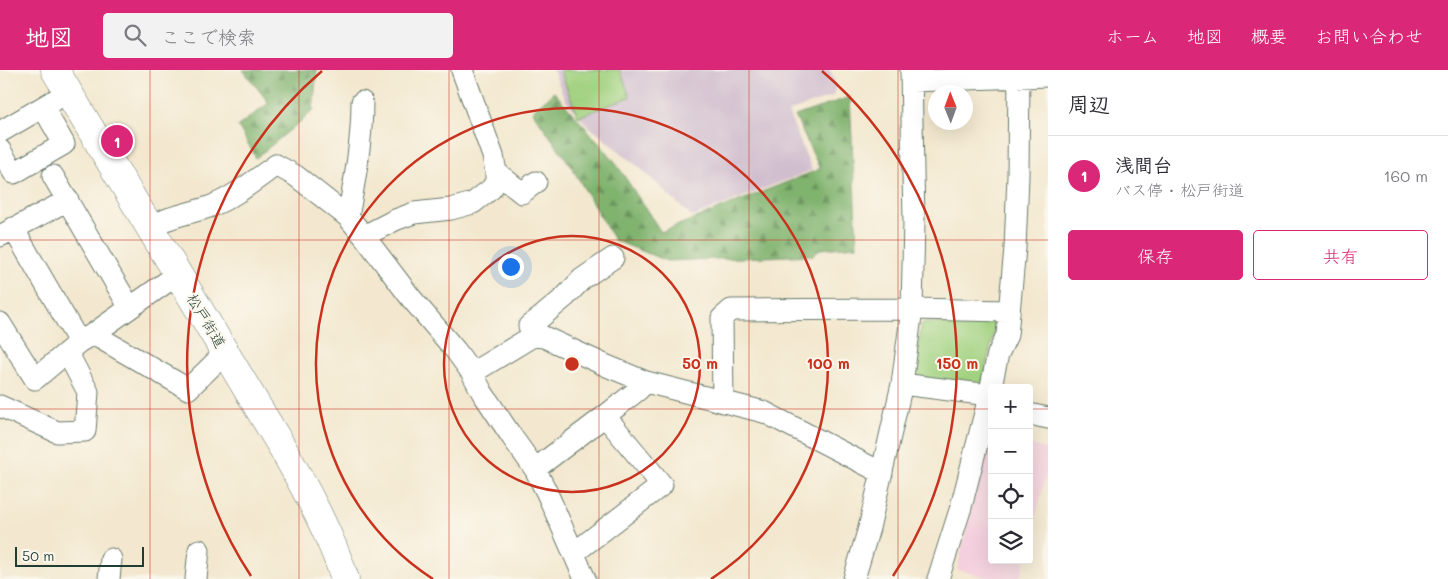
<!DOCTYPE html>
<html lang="ja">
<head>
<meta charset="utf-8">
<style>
  body { margin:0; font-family:Mali,"Klee One",sans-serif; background:#f2f2f3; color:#2b2b33 }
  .controls { position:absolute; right:15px; bottom:15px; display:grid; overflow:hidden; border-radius:5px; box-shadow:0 5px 20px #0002 }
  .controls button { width:45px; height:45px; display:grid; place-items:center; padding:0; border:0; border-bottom:1px solid #e1e1e2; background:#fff; color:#2b2b33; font:25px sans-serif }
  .compass { position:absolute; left:928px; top:15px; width:45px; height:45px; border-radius:50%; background:#fff; box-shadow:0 5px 20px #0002; rotate:359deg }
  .scale { position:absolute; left:15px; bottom:12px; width:129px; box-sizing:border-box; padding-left:5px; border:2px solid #1f3d34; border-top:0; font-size:14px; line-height:18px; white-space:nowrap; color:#1f3d34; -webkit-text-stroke:4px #fbf7ec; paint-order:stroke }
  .you { position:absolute; left:510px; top:196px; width:18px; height:18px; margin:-12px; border:4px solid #fff; border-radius:50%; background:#1a73e8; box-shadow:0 0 0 8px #1a73e833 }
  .badge { display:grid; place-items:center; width:32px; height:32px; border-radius:50%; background:#db2777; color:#fff; font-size:16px; font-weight:700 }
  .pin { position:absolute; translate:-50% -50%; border:2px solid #fff; box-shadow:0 1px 5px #0006 }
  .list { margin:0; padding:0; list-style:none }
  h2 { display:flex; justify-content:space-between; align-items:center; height:65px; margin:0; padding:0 20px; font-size:21px }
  h2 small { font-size:16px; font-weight:400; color:#7c7c81 }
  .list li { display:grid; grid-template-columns:32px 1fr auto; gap:15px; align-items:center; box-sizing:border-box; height:80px; padding:0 20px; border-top:1px solid #e1e1e2 }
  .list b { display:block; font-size:19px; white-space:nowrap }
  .list p { margin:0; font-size:16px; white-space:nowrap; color:#7c7c81 }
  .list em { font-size:16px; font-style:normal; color:#7c7c81 }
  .actions { display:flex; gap:10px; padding:15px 20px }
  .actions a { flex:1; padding:11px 0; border:1px solid #db2777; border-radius:5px; text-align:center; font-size:18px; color:#db2777 }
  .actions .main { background:#db2777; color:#fff }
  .icon { flex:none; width:28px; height:28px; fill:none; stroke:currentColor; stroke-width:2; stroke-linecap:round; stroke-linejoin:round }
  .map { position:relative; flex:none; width:1048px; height:509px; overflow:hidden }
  header { display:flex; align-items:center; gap:30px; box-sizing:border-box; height:70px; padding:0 25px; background:#db2777; color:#fff }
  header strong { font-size:24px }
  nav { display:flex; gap:28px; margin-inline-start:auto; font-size:18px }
  .search { width:350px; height:45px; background:#f2f2f3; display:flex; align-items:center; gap:12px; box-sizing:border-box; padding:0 18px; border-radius:5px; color:#7c7c81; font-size:19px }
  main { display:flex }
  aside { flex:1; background:#fff }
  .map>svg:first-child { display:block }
  .built { fill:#f4cfde }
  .industrial { fill:#d0bdce }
  .green { fill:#a0d17f; stroke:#60875a }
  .forest { fill:url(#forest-firs); stroke:#507851 }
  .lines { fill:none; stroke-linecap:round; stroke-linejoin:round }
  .minor-casing { stroke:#69796a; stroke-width:23 }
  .major-casing { stroke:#69796a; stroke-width:29 }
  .minor { stroke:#fff; stroke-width:21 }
  .major { stroke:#fff; stroke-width:28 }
  .grid { fill:none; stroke:#c8321e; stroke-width:1; stroke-opacity:0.55 }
  .ring { fill:none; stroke:#c8321e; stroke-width:2.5 }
  .labels { text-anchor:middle; stroke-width:4; stroke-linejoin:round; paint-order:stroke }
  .street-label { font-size:15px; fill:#1f3d34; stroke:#fbf7ec }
  .centre { fill:#c8321e; stroke:#fbf7ec; stroke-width:2.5 }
  .ring-label { font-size:15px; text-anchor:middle; font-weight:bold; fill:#c8321e; stroke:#fbf7ec; stroke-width:4; stroke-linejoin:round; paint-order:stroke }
</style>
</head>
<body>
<header>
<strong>地図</strong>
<div class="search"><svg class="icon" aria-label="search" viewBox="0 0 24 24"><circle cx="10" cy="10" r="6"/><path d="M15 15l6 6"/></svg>ここで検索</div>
<nav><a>ホーム</a><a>地図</a><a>概要</a><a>お問い合わせ</a></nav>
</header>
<main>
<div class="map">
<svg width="1048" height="509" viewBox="0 0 1048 509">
  <defs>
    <pattern id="forest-firs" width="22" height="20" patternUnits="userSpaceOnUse" patternTransform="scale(1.25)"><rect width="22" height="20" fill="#80b36e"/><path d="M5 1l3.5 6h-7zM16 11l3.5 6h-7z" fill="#68935b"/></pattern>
  </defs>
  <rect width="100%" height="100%" fill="#fbf7ec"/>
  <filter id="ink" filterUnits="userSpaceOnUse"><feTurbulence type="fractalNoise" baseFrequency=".02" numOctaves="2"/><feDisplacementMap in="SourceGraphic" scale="10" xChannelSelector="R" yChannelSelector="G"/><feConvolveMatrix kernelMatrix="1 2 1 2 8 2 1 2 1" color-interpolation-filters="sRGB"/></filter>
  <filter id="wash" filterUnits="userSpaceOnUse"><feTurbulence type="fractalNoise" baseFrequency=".0096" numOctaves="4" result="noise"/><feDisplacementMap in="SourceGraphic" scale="20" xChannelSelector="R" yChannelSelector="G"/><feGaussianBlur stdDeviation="1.12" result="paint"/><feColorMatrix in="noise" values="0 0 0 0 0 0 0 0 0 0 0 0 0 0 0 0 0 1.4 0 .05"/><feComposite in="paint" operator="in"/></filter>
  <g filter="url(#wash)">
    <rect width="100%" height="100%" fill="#f3e8cf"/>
    <path class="built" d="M989,362L992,363V490H1025L1020,509H995L957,500Z
      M1029,374L1048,380V397L1029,473Z"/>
    <path class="industrial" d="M553,0H830L836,15L833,26L788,42L812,100L692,147L640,98L586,54L566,31Z"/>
    <path class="green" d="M560,0H620L630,27L578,47Z
      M922,253H996L981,319L912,309Z"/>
    <path class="forest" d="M243,0H317L313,41L256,88L238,56L269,33Z
      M554,22L613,89L661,162L820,99L795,46L850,27L857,176L820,179L813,185L667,191L614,170L571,96L532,41Z"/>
  </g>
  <g filter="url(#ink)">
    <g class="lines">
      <defs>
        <path id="minor" d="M912,11L1048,6
          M0,62L55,30
          M0,80L14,103L64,74L43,37
          M496,102L522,123L536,112
          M53,106L130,238
          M348,147C355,109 362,71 362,32
          M150,157C169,146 188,144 209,137C233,128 255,110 276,95L296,106L348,147L364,166L411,228L456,281L472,303L482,322L512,367L535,399L547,423L585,509
          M13,158L79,272
          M0,166L68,130
          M364,166L395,150L414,143L451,139L473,133L491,119L496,112V102L493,86L462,0
          M0,253L35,309L79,272L93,264L178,204
          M93,264L188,319L225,283
          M533,266L529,256L540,248L565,227L582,209L613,188
          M472,303L533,266L544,267L607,296L646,312L764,342L882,403
          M902,314L989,325
          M723,332L722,248L731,240L912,239L1008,241
          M0,336L57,362L85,361L88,322L67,282
          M992,336L987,335L998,284L1007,265L1015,178L1018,106L1019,0
          M1029,344L1048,348
          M535,399L605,346L638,320L646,312
          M574,483L662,415L605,346
          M109,509L111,489
          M196,509L199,480
          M854,509L869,458L902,314L912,239L914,152L911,0
          M938,509L961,437L987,335"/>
        <path id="major" d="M55,0L282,377C306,420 330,463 345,509"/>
      </defs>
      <use href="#minor" class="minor-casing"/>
      <use href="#major" class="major-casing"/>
      <use href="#minor" class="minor"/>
      <use href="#major" class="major"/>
    </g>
  </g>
  <path class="grid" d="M150,0V509M299,0V509M449,0V509M599,0V509M749,0V509M898,0V509M0,170H1048M0,339H992M1029,339H1048"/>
  <g class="ring">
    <circle cx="572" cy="294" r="128"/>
    <path d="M433 509A256 256 0 1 1 711 509"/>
    <path d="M251 506A385 385 0 0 1 322 1M822 1A385 385 0 0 1 893 506"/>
  </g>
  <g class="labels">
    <g class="street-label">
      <text transform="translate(206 251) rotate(59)" y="5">松戸街道</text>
    </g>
  </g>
  <circle cx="572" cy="294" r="8" class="centre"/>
  <g class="ring-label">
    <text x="700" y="299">50 m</text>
    <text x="828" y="299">100 m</text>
    <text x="957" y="299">150 m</text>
  </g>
</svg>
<div class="controls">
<button>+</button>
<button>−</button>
<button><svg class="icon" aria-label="locate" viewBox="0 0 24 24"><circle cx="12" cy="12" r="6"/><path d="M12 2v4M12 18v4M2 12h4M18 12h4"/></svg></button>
<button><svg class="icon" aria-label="layers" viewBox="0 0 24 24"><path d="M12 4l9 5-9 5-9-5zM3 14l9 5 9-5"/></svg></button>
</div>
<svg class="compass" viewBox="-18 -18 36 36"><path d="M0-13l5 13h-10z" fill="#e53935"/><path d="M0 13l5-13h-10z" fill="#7c7c81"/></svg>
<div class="scale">50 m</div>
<div class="you"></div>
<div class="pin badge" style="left:117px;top:71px">1</div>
</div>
<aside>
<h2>周辺<small></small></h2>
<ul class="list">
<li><span class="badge">1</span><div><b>浅間台</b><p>バス停 · 松戸街道</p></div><em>160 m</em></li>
</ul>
<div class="actions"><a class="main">保存</a><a>共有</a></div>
</aside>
</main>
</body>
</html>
